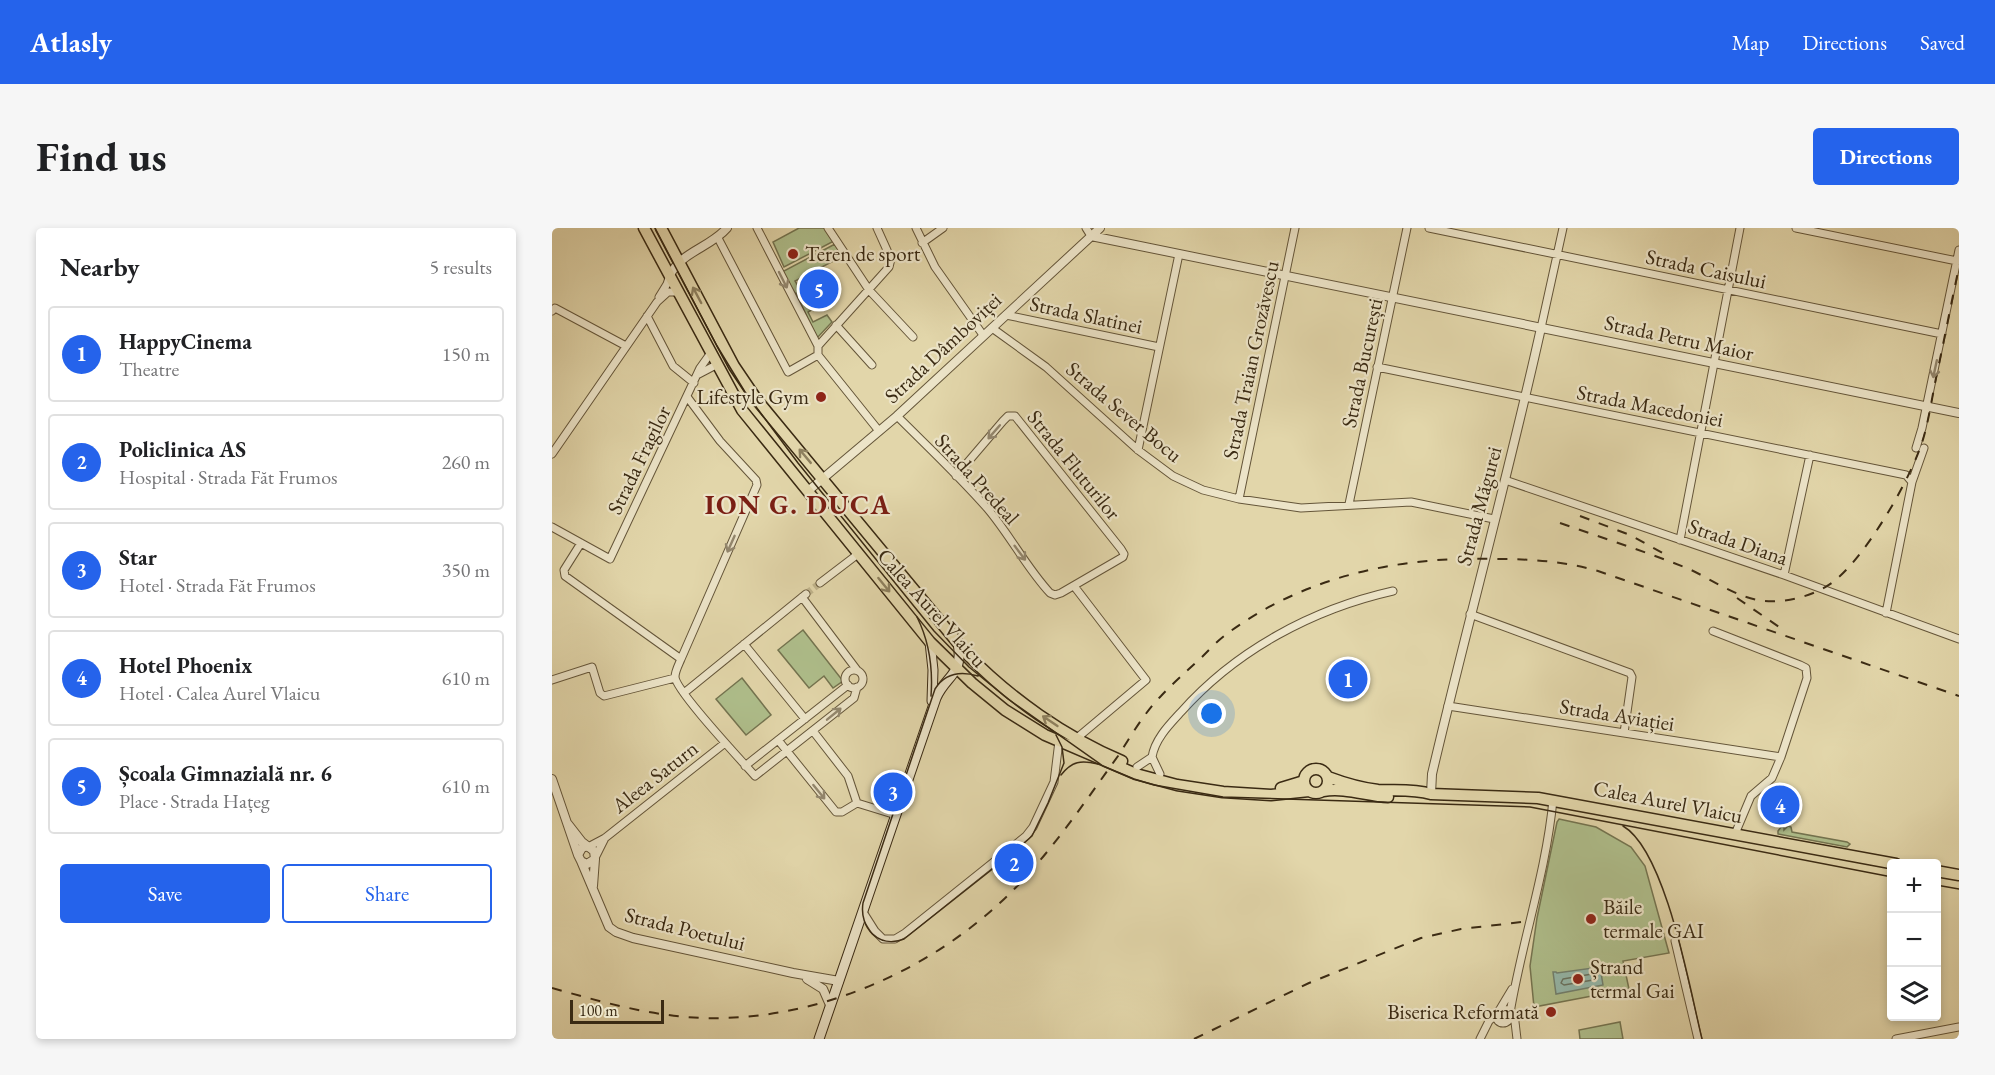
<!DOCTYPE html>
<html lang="en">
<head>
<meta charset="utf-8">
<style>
  body { margin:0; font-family:"EB Garamond",serif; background:#f6f6f6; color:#202124 }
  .controls { position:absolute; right:18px; bottom:18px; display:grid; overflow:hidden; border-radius:6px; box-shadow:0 3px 9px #0003 }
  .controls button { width:54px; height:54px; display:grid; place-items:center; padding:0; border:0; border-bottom:2px solid #e0e0e0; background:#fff; color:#202124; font:30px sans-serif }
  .scale { position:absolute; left:18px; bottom:15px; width:94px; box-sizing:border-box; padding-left:6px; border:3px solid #3a2a13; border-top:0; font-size:16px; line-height:21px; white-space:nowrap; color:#3a2a13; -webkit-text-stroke:4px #ece4c8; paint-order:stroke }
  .you { position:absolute; left:660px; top:486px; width:21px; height:21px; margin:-15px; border:4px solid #fff; border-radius:50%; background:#1a73e8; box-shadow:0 0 0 9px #1a73e833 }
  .badge { display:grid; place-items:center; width:39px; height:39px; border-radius:50%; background:#2563eb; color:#fff; font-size:20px; font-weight:700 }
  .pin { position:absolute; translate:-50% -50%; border:3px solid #fff; box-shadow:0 2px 6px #0006 }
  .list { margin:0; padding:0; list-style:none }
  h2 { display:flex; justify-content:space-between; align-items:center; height:78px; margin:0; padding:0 24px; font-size:26px }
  h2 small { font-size:20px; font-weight:400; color:#757577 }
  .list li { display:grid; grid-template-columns:39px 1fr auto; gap:18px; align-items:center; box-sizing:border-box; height:96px; margin:0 12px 12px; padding:0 12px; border:2px solid #e0e0e0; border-radius:6px }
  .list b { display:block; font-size:22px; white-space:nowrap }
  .list p { margin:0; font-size:20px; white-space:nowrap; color:#757577 }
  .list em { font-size:20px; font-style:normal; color:#757577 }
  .actions { display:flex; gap:12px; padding:18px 24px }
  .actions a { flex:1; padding:14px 0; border:2px solid #2563eb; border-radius:6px; text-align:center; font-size:21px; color:#2563eb }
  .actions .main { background:#2563eb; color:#fff }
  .icon { flex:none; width:33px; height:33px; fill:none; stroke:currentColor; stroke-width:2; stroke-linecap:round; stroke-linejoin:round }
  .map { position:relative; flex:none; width:1407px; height:811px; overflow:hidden; border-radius:6px }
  header { display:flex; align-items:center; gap:36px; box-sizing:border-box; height:84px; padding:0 30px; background:#2563eb; color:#fff }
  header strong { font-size:28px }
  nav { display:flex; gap:33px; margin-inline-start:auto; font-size:21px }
  .intro { display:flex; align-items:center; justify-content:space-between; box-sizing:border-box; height:144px; padding:0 36px }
  h1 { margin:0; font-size:42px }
  .button { padding:15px 27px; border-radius:6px; background:#2563eb; color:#fff; font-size:21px; font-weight:700 }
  main { display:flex; gap:36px; padding:0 36px }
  aside { flex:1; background:#fff; border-radius:6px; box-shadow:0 3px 9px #0003 }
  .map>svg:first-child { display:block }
  .green { fill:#afbf8c; stroke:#747450; stroke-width:1.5 }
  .water { fill:#95b9ac; stroke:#71806f; stroke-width:1.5 }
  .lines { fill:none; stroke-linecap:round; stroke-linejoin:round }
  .shore { stroke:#687260; stroke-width:1.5 }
  .minor-tunnel { stroke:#c0b48c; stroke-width:7; stroke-dasharray:7 3.5; stroke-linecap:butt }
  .minor-casing { stroke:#645539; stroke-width:9 }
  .tertiary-casing { stroke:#645539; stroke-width:10 }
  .secondary-casing { stroke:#3a2a13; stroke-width:11 }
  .primary-casing { stroke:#3a2a13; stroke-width:13 }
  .minor { stroke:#ece4c8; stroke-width:7 }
  .tertiary { stroke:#ece4c8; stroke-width:8 }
  .secondary { stroke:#ece4c8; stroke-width:9 }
  .primary { stroke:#e2d6aa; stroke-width:10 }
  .tram { stroke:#3a2a13; stroke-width:1.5 }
  .rail { stroke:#3a2a13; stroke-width:2; stroke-dasharray:10 10; stroke-linecap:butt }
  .oneway { stroke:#93876e }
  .oneway2 { stroke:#8e805e }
  .poi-dot { fill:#8f2418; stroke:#ece4c8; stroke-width:2 }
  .labels { text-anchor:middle; stroke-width:4.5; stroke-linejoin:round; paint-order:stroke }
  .poi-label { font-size:21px; fill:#3a2a13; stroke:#ece4c8; text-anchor:start }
  .street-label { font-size:21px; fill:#3a2a13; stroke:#ece4c8 }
  .district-label { font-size:27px; font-weight:bold; letter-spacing:1.5px; fill:#7a1f14; stroke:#ece4c8 }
</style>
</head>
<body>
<header>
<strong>Atlasly</strong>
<nav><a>Map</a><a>Directions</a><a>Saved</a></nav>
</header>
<div class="intro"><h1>Find us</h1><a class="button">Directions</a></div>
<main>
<aside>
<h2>Nearby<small>5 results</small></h2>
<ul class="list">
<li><span class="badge">1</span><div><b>HappyCinema</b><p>Theatre</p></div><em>150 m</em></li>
<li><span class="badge">2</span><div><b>Policlinica AS</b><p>Hospital · Strada Făt Frumos</p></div><em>260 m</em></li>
<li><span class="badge">3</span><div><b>Star</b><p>Hotel · Strada Făt Frumos</p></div><em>350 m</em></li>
<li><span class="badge">4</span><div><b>Hotel Phoenix</b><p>Hotel · Calea Aurel Vlaicu</p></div><em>610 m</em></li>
<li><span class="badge">5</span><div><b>Școala Gimnazială nr. 6</b><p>Place · Strada Hațeg</p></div><em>610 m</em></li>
</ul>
<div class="actions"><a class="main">Save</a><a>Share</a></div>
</aside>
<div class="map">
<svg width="1407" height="811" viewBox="0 0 1407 811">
  <rect width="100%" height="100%" fill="#e2d6aa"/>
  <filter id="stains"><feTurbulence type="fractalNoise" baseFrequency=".00333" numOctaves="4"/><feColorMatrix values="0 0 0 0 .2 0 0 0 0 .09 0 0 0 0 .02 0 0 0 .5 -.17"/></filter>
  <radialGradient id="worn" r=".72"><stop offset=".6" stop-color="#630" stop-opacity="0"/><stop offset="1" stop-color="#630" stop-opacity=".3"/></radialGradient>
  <path class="green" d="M247,0H273L282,13L232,39L221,14Z
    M283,16L291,28L243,53L250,64L257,61L266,78L256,84L261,94L275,87L280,94L265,110L244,65L242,66L230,44Z
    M251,402L291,453L281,460L272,448L257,460L226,422Z
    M190,450L219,487L194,507L164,471Z
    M1007,591L1044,599L1079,619L1093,638L1117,725L1071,733L1077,761L982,779L978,738L985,690L1005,594Z
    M1236,598L1239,599L1240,604L1295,614L1298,616L1295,619L1226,606V603L1229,599H1232V602Z
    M1068,794L1071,811H1028L1027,802Z"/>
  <path class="water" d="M1048,739L1051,757L1004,766L1001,744H1004L1005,745Z"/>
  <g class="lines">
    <path class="shore" d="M1040,746L1043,749L1041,752L1012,757L1009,755L1011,751Z"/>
    <path class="minor-tunnel" d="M254,366L268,355"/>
    <defs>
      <path id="minor" d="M205,0L266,118
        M276,0L317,62L361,109
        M325,0L339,31L337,39L266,118V127L327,203
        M364,0L383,39L431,107
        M534,0L539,8
        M877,0L1390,106
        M1244,0L1405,33
        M166,10L236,144L266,127
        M370,15L391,0
        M107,69L115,56L118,47
        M0,83L3,80L74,118
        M454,87L607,119
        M95,88L121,138L142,155
        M284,97L320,137
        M440,100L494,139L586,222L621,248L651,262L687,271L749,280L859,274L942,291
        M989,100L1011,0
        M825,139L1354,247L1360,254
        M145,147L164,137
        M136,170L168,213L204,252L205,257L129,431C127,436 123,443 123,449C124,463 190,533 203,548L302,470L305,459
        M345,188C375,218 407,248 435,280C458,307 474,339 498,365L503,367L509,365L571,329L572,326L569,321L463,188H456L451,193L404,248
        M1364,220L1370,200L1407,22
        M586,222L627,26
        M0,226L105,74L116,64H127
        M953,252L1232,347L1407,411
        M687,271L743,0
        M797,276L855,0
        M0,299L58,331L148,140L158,126
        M1128,312L1188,0
        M29,315L12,342L13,348L129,431
        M1232,347L1258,227
        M268,355L306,326
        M522,358L594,452L525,510
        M250,369L305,442
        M1334,385L1360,254L1372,220
        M918,386L1078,445L1080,449L1072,505
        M1161,403L1248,437L1254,440L1255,450L1229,529L1220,550L1199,568L1183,606
        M192,416L253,491
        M293 451a9 9 0 1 1 18 0a9 9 0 1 1-18 0Z
        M0,452L40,439L48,465L52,468L123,450
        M132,465L254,366
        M896,478L1229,529
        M261,503L296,548L305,575
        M226,512L284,584H290L305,575
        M193,538L296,457
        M585,539L600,529
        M608,546L600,529C603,511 617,497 629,484C684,422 761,381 841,363
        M305,575L344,587
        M36,619L53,610L173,515
        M44,628L53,610
        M311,684L323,703L331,711H343L353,705L474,608L481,599L502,554L507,513
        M1123,713L1146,811
        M944 788a7 7 0 1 1 14 0a7 7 0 1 1-14 0Z
        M948,781L960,761
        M958,785C970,713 994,645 1001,572
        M959,787L963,794L965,811
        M928,811L937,793L944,786
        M1344,811L1407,799"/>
      <path id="tertiary" d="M539,8L1407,185
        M118,47C129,24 159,19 175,0
        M256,263L345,188L548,0
        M0,551L26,627
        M879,566L880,546C915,397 956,249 989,100
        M16,596L30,614L42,623L43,631L35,636L29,633L26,627L30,620L35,618
        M29,633L57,699L64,704L81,710L241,745L287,753
        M41,658L43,631
        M255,751L271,761L278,777"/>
      <path id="secondary" d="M378,414L381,442L380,473
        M267,811L384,470C394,447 412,447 406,415"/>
      <path id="primary" d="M92,0L190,182L378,414L420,455L453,482L493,507L584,546L625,557L671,564L719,567L757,563
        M109,0L182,138L205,172L415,426C458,470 513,509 570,533
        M752 553a12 12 0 1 1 24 0a12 12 0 1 1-24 0Z
        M776,549C792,555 809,560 826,562C844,563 862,561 879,566L986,570L1344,636
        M729,560L752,553
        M771,563C793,559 815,568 836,569
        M1384,643L1407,647"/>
    </defs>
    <use href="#minor" class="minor-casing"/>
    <use href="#tertiary" class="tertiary-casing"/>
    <use href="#secondary" class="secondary-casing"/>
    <use href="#primary" class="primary-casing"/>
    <use href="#minor" class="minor"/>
    <use href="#tertiary" class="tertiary"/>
    <use href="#secondary" class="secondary"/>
    <use href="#primary" class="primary"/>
    <path class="tram" d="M103,0L165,118L193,164L246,235L382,403L417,439L456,471L551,538L582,551L602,557L671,569L978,579L1340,649
      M365,389C377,413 381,441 379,468
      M426,448C409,443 393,445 383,461L311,675C307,700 327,721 352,711L462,624L480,608L496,575L512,535L510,519L504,507
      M509,547C520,533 529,532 546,536
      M1071,598C1114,623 1138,762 1150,811
      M1384,657L1407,661"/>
    <path class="rail" d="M1028,288L1078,307L1118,329
      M1008,295C1051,310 1095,324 1137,341C1161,352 1185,370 1212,373C1235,375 1262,368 1281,354C1314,329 1361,248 1372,208C1377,190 1380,170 1384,150C1392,113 1399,76 1407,39
      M1185,370L1230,401
      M0,760C50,774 99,788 150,790C276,794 405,732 485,636C514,602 540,564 566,528C579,508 592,485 609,468C621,455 635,443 649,430C657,422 666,412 676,405C754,348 847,328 943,331C978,331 1011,333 1046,343L1407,468
      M642,811L757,755L869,710L909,701L970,694"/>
  </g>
  <defs><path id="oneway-shaft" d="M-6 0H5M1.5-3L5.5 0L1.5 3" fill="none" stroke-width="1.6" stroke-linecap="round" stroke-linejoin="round" transform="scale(1.5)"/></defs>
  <g class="oneway">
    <use href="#oneway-shaft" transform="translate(231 52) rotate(63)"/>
    <use href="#oneway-shaft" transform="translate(1383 141) rotate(102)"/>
    <use href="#oneway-shaft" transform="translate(442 204) rotate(131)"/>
    <use href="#oneway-shaft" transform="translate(179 316) rotate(114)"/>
    <use href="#oneway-shaft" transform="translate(468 325) rotate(53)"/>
    <use href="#oneway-shaft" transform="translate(282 486) rotate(-39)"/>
    <use href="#oneway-shaft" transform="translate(267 564) rotate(51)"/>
  </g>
  <g class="oneway2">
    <use href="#oneway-shaft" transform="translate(145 67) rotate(-118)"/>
    <use href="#oneway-shaft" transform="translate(253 228) rotate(-130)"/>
    <use href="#oneway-shaft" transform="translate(332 357) rotate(51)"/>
    <use href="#oneway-shaft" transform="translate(498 493) rotate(-146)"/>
  </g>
  <g class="poi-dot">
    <circle cx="241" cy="26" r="6"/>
    <circle cx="269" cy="169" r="6"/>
    <circle cx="1039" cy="691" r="6"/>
    <circle cx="1026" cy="751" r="6"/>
    <circle cx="999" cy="784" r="6"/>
  </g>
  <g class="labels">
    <g class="poi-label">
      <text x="253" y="33">Teren de sport</text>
      <text x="257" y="176" text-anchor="end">Lifestyle Gym</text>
      <text x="1051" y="686">Băile<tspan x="1051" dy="24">termale GAI</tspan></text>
      <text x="1038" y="746">Ștrand<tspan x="1038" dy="24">termal Gai</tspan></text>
      <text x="987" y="791" text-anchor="end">Biserica Reformată</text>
    </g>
    <g class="street-label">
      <text transform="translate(1154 41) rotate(12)" y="7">Strada Caisului</text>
      <text transform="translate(534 87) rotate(12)" y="7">Strada Slatinei</text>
      <text transform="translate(1127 110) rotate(12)" y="7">Strada Petru Maior</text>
      <text transform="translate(391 120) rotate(-43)" y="7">Strada Dâmboviței</text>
      <text transform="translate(699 132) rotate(-78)" y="7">Strada Traian Grozăvescu</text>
      <text transform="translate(810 135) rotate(-78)" y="7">Strada București</text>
      <text transform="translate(1098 178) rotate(11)" y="7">Strada Macedoniei</text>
      <text transform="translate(572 184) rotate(40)" y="7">Strada Sever Bocu</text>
      <text transform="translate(87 232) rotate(-64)" y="7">Strada Fragilor</text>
      <text transform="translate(522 237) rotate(51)" y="7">Strada Fluturilor</text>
      <text transform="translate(425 251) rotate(48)" y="7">Strada Predeal</text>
      <text transform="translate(927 278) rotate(-75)" y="7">Strada Măgurei</text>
      <text transform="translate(1186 314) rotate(19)" y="7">Strada Diana</text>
      <text transform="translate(380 380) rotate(48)" y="7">Calea Aurel Vlaicu</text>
      <text transform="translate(1065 487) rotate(9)" y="7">Strada Aviației</text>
      <text transform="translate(103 549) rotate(-38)" y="7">Aleea Saturn</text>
      <text transform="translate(1116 574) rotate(11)" y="7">Calea Aurel Vlaicu</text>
      <text transform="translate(133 701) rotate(14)" y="7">Strada Poetului</text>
    </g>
    <g class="district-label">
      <text x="246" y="286">ION G. DUCA</text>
    </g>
  </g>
  <rect width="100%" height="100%" filter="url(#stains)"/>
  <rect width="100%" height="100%" fill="url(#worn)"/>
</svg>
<div class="controls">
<button>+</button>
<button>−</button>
<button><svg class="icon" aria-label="layers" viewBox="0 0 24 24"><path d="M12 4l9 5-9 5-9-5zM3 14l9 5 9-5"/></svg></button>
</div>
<div class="scale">100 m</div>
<div class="you"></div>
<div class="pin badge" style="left:796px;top:451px">1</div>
<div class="pin badge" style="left:462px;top:635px">2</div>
<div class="pin badge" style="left:341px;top:564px">3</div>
<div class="pin badge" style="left:1228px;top:577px">4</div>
<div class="pin badge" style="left:267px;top:61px">5</div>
</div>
</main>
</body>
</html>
